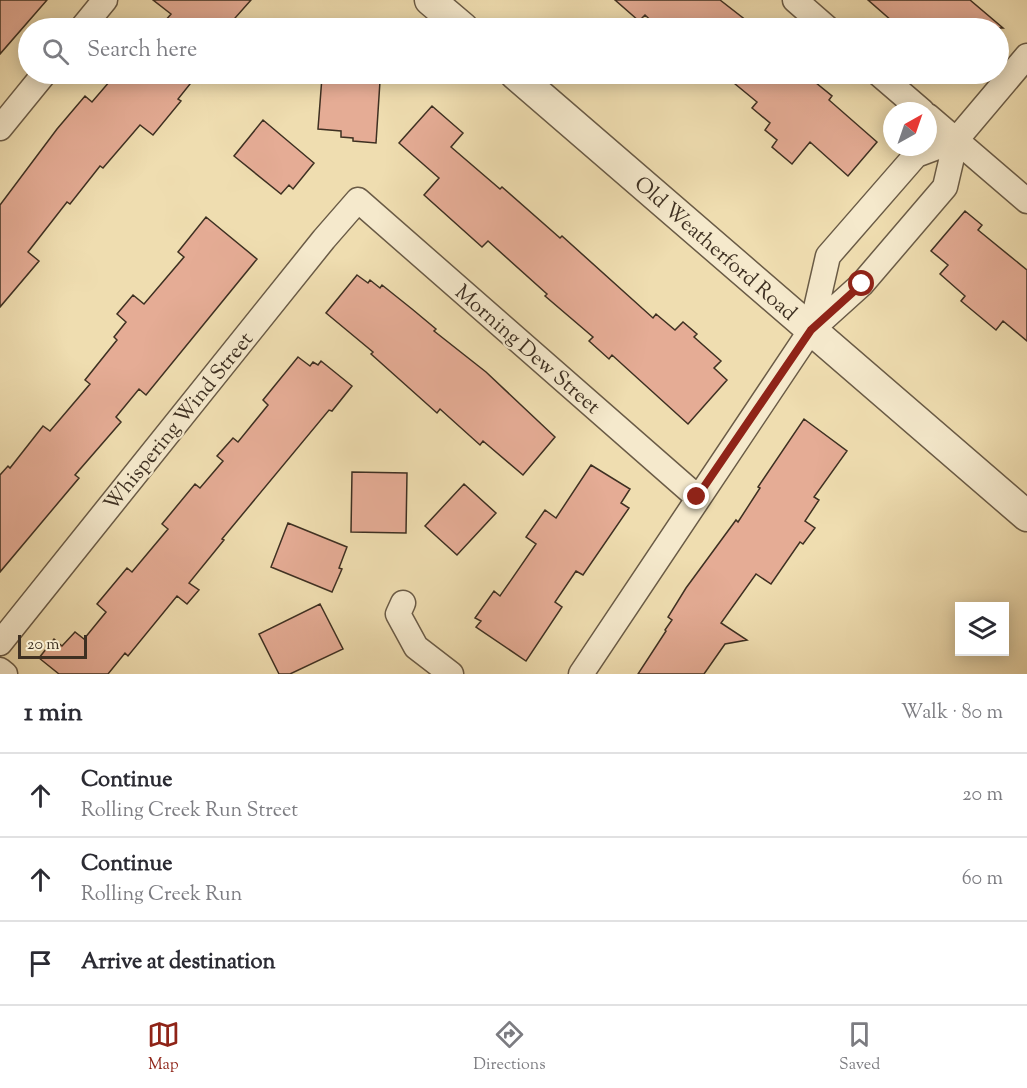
<!DOCTYPE html>
<html lang="en">
<head>
<meta charset="utf-8">
<style>
  body { margin:0; font-family:"Sorts Mill Goudy",serif; background:#f7f7f7; color:#2b2b33 }
  .controls { position:absolute; right:18px; bottom:18px; display:grid; overflow:hidden; border-radius:0px; box-shadow:0 3px 15px #0003 }
  .controls button { width:54px; height:54px; display:grid; place-items:center; padding:0; border:0; border-bottom:2px solid #e1e1e2; background:#fff; color:#2b2b33; font:30px sans-serif }
  .compass { position:absolute; left:883px; top:102px; width:54px; height:54px; border-radius:50%; background:#fff; box-shadow:0 3px 15px #0003; rotate:40deg }
  .scale { position:absolute; left:18px; bottom:15px; width:69px; box-sizing:border-box; padding-left:6px; border:3px solid #3e3022; border-top:0; font-size:16px; line-height:21px; white-space:nowrap; color:#3e3022; -webkit-text-stroke:4px #f5e9cc; paint-order:stroke }
  .stop { position:absolute; width:18px; height:18px; margin:-14px; border:4px solid #8f2418; border-radius:50%; background:#fff }
  .stop.end { background:#8f2418; border-color:#fff; box-shadow:0 2px 6px #0008 }
  .list { margin:0; padding:0; list-style:none }
  h2 { display:flex; justify-content:space-between; align-items:center; height:78px; margin:0; padding:0 24px; font-size:26px }
  h2 small { font-size:20px; font-weight:400; color:#7c7c81 }
  .list li { display:grid; grid-template-columns:39px 1fr auto; gap:18px; align-items:center; box-sizing:border-box; height:84px; padding:0 24px; border-top:2px solid #e1e1e2 }
  .list b { display:block; font-size:22px; white-space:nowrap }
  .list p { margin:0; font-size:20px; white-space:nowrap; color:#7c7c81 }
  .list em { font-size:20px; font-style:normal; color:#7c7c81 }
  .icon { flex:none; width:33px; height:33px; fill:none; stroke:currentColor; stroke-width:2; stroke-linecap:round; stroke-linejoin:round }
  .map { position:relative; flex:none; width:1027px; height:674px; overflow:hidden }
  .search { position:absolute; background:#fff; box-shadow:0 3px 15px #0003; left:18px; right:18px; top:18px; height:66px; display:flex; align-items:center; gap:15px; box-sizing:border-box; padding:0 21px; border-radius:33px; color:#7c7c81; font-size:22px }
  .sheet { height:330px; background:#fff }
  nav { display:flex; justify-content:space-around; align-items:center; box-sizing:border-box; height:84px; border-top:2px solid #e1e1e2; background:#fff; font-size:16px; color:#7c7c81 }
  nav a { display:grid; justify-items:center; gap:3px }
  nav .on { color:#8f2418 }
  .map>svg:first-child { display:block }
  .building { fill:#e5ac95; stroke:#3e3022; stroke-width:1.5 }
  .lines { fill:none; stroke-linecap:round; stroke-linejoin:round }
  .minor-casing { stroke:#6a5b46; stroke-width:27 }
  .tertiary-casing { stroke:#6a5b46; stroke-width:33 }
  .minor { stroke:#f5e9cc; stroke-width:24 }
  .tertiary { stroke:#f5e9cc; stroke-width:30 }
  .route { stroke:#8f2418; stroke-width:8 }
  .labels { text-anchor:middle; stroke-width:4.5; stroke-linejoin:round; paint-order:stroke }
  .street-label { font-size:21px; fill:#3e3022; stroke:#f5e9cc }
</style>
</head>
<body>
<div class="map">
<svg width="1027" height="674" viewBox="0 0 1027 674">
  <rect width="100%" height="100%" fill="#efddb0"/>
  <filter id="stains"><feTurbulence type="fractalNoise" baseFrequency=".00333" numOctaves="4"/><feColorMatrix values="0 0 0 0 .2 0 0 0 0 .09 0 0 0 0 .02 0 0 0 .5 -.17"/></filter>
  <radialGradient id="worn" r=".72"><stop offset=".6" stop-color="#630" stop-opacity="0"/><stop offset="1" stop-color="#630" stop-opacity=".3"/></radialGradient>
  <path class="building" d="M0,0H47L0,54Z
    M153,0H251L235,18L249,28H159L171,14Z
    M615,0H720L756,28H659L645,15L639,21Z
    M868,0H970L1003,28H900Z
    M116,74H198L178,99L181,101L153,135L140,125L103,168L100,166L70,204L67,202L28,252L39,261L0,307V205L57,129L85,96L92,102Z
    M345,74H371L380,81L376,143L353,141V138L341,137V131L318,129L322,77L345,78Z
    M723,74H805L832,96L829,100L877,142L848,176L810,142L792,164L772,147L777,140L765,130L770,123L752,108L757,102Z
    M432,106L463,133L451,147L500,189L502,187L560,238L562,236L653,318L656,314L675,330L683,322L697,334L694,337L721,361L714,368L727,380L688,424L612,355L609,359L589,341L593,337L545,296L547,294L488,241L482,247L424,195L439,178L399,143Z
    M263,120L314,163L293,189L289,185L281,194L234,156Z
    M965,211L982,225L978,230L1027,270V341L1003,321L996,330L961,301L965,296L940,274L948,265L931,251Z
    M206,217L257,259L146,395L139,389L116,417L121,422L75,475L79,478L0,572V475L8,466L10,468L43,426L50,431L90,384L85,380L117,340L114,337L126,322L117,314L133,295L144,304L184,257L178,252Z
    M357,275L368,283L370,280L380,288L382,285L412,309L436,329L434,331L486,372L555,437L523,475L483,441L480,445L440,409L437,413L371,354L373,352L326,313Z
    M298,357L310,366L313,362L318,365L321,361L352,386L332,411L329,410L222,539L224,540L189,583L199,590L187,604L177,596L128,656L125,653L108,674H59L39,658L54,639L62,646L75,632L84,639L106,612L97,604L127,568L132,572L168,529L162,524L195,484L200,488L223,461L217,456L233,438L238,442L268,405L263,400Z
    M804,419L847,451L814,497L819,500L805,521L815,528L803,544L800,542L771,584L756,574L721,623L747,640L725,644L704,674H638L666,631L665,630L672,620L668,617L686,588L736,520L738,522L760,488L758,487Z
    M591,465L630,489L621,503L629,508L583,575L576,571L555,602L562,607L526,661L476,627L481,621L475,618L494,591L500,596L536,544L526,537L545,510L556,518Z
    M352,472L407,473L406,533L351,532Z
    M464,484L496,513L457,555L425,526Z
    M288,523L347,547L339,568L342,569L332,592L271,567Z
    M320,604L343,649L290,674H279L259,634Z"/>
  <g class="lines">
    <defs>
      <path id="minor" d="M795,0L827,28
        M82,28L105,0
        M879,74L922,111
        M928,116L1027,201
        M0,128L44,74
        M956,140L1027,56
        M403,603L398,614L416,647L451,674
        M0,643L324,239L358,200L697,497
        M0,670L5,674
        M581,674L811,330L862,284L945,187L956,140L916,155L828,256L811,330"/>
      <path id="tertiary" d="M430,0L463,28
        M515,74L1027,516"/>
    </defs>
    <use href="#minor" class="minor-casing"/>
    <use href="#tertiary" class="tertiary-casing"/>
    <use href="#minor" class="minor"/>
    <use href="#tertiary" class="tertiary"/>
  </g>
  <g class="lines">
    <path class="route" d="M697,497L811,330L862,284"/>
  </g>
  <g class="labels">
    <g class="street-label">
      <text transform="translate(716 248) rotate(41)" y="7">Old Weatherford Road</text>
      <text transform="translate(528 349) rotate(41)" y="7">Morning Dew Street</text>
      <text transform="translate(178 421) rotate(-51)" y="7">Whispering Wind Street</text>
    </g>
  </g>
  <rect width="100%" height="100%" filter="url(#stains)"/>
  <rect width="100%" height="100%" fill="url(#worn)"/>
</svg>
<div class="controls">
<button><svg class="icon" aria-label="layers" viewBox="0 0 24 24"><path d="M12 4l9 5-9 5-9-5zM3 14l9 5 9-5"/></svg></button>
</div>
<svg class="compass" viewBox="-18 -18 36 36"><path d="M0-13l5 13h-10z" fill="#e53935"/><path d="M0 13l5-13h-10z" fill="#7c7c81"/></svg>
<div class="scale">20 m</div>
<div class="stop" style="left:862px;top:284px"></div>
<div class="stop end" style="left:697px;top:497px"></div>
<div class="search"><svg class="icon" aria-label="search" viewBox="0 0 24 24"><circle cx="10" cy="10" r="6"/><path d="M15 15l6 6"/></svg>Search here</div>
</div>
<section class="sheet">
<h2>1 min<small>Walk · 80 m</small></h2>
<ul class="list">
<li><svg class="icon" aria-label="ahead" viewBox="0 0 24 24"><path d="M12 20V5M6 11l6-6 6 6"/></svg><div><b>Continue</b><p>Rolling Creek Run Street</p></div><em>20 m</em></li>
<li><svg class="icon" aria-label="ahead" viewBox="0 0 24 24"><path d="M12 20V5M6 11l6-6 6 6"/></svg><div><b>Continue</b><p>Rolling Creek Run</p></div><em>60 m</em></li>
<li><svg class="icon" aria-label="arrive" viewBox="0 0 24 24"><path d="M6 21V4h12l-3 4 3 4H6"/></svg><div><b>Arrive at destination</b></div></li>
</ul>
</section>
<nav>
<a class="on"><svg class="icon" aria-label="map" viewBox="0 0 24 24"><path d="M3 6l6-2 6 2 6-2v14l-6 2-6-2-6 2zM9 4v14M15 6v14"/></svg>Map</a>
<a><svg class="icon" aria-label="directions" viewBox="0 0 24 24"><path d="M12 3l9 9-9 9-9-9zM9 14v-3h6M13 9l2 2-2 2"/></svg>Directions</a>
<a><svg class="icon" aria-label="saved" viewBox="0 0 24 24"><path d="M7 4h10v16l-5-4-5 4z"/></svg>Saved</a>
</nav>
</body>
</html>
